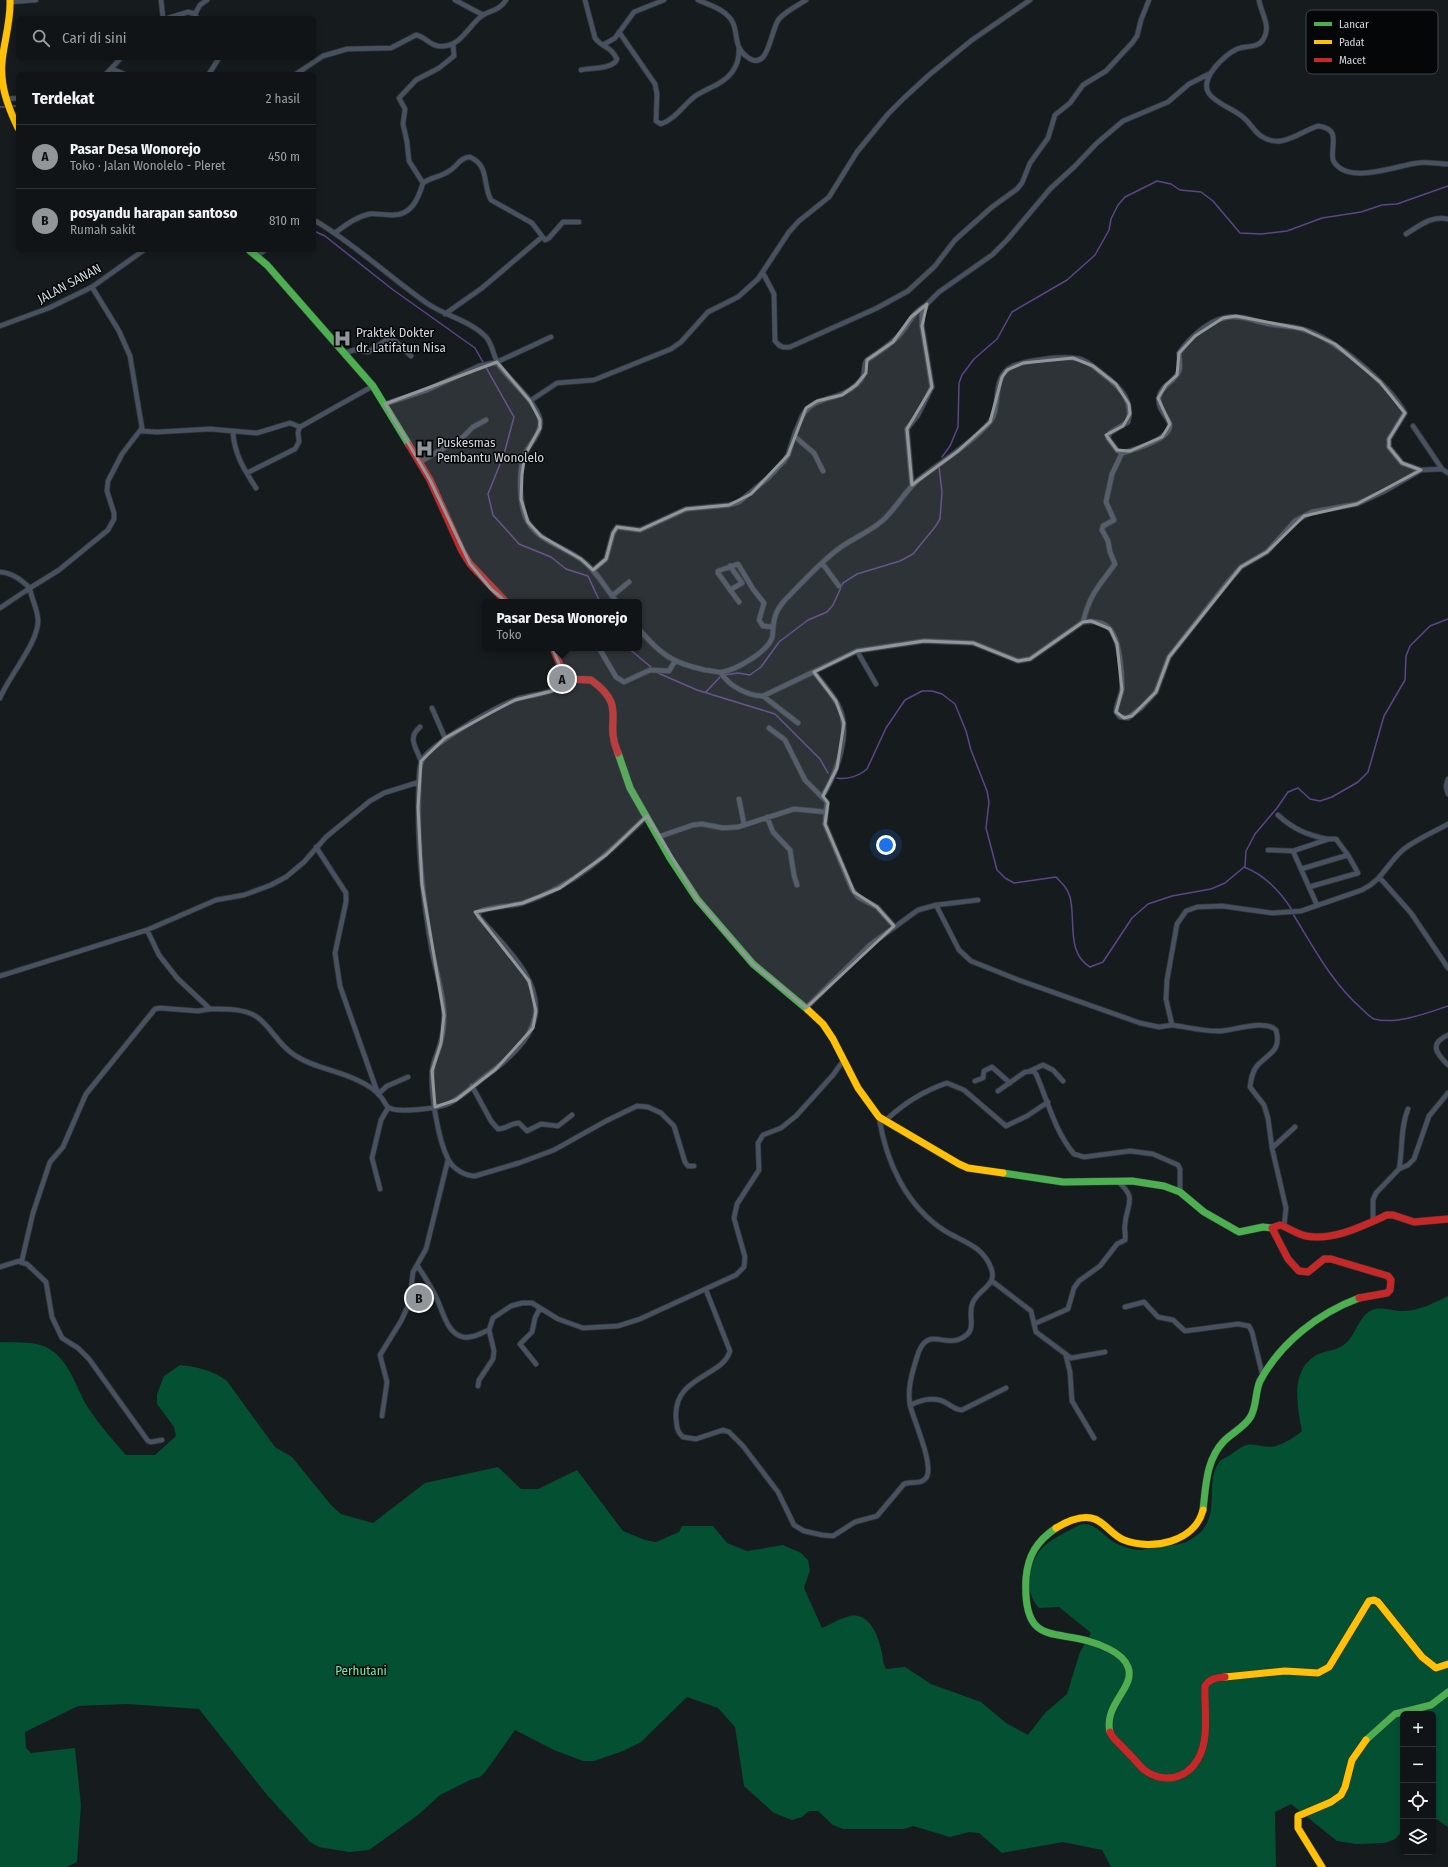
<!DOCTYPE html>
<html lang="id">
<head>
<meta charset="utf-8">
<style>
  body { margin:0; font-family:"Fira Sans Condensed",sans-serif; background:#191d1f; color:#f1f3f6 }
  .controls { position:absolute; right:12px; bottom:12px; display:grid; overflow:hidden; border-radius:6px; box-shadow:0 2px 6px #0003 }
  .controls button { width:36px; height:36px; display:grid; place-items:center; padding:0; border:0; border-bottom:1px solid #303335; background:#101416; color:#f1f3f6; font:20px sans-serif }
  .you { position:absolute; left:886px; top:845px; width:14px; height:14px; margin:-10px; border:3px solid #fff; border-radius:50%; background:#1a73e8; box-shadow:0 0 0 6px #1a73e833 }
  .badge { display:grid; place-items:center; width:26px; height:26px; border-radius:50%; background:#91969a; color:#111; font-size:13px; font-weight:700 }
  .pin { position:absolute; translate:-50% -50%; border:2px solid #fff; box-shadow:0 1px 4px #0006 }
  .popup { position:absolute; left:482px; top:599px; width:160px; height:52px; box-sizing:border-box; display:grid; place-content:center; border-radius:6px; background:#101416; filter:drop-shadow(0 1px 3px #0005); font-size:13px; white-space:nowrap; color:#9c9ea1 }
  .popup b { font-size:15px; color:#f1f3f6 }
  .popup::after { content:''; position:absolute; left:50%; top:100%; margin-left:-8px; border:8px solid transparent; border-top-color:#101416 }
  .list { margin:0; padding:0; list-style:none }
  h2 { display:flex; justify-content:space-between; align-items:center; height:52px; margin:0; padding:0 16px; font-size:17px }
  h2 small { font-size:13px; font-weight:400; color:#9c9ea1 }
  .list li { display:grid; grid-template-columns:26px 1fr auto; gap:12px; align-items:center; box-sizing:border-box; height:64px; padding:0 16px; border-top:1px solid #303335 }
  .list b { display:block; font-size:15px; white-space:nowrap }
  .list p { margin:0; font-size:13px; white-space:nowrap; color:#9c9ea1 }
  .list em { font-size:13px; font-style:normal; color:#9c9ea1 }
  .icon { flex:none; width:22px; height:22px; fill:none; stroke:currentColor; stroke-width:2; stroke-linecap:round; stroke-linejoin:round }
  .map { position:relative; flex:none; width:1448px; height:1867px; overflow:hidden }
  .search { position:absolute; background:#101416; box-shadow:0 2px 6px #0003; left:16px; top:16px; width:300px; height:44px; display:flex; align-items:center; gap:10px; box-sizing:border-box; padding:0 14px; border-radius:6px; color:#9c9ea1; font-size:15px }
  .panel { position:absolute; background:#101416; box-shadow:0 2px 6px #0003; left:16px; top:72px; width:300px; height:180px; border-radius:6px }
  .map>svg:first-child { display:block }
  .forest { fill:#035032 }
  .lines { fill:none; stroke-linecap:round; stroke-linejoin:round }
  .stream { stroke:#5b468a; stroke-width:1.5 }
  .street-casing { stroke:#313638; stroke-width:6 }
  .fast-casing { stroke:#313638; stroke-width:8 }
  .slow-casing { stroke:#313638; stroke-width:8 }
  .jam-casing { stroke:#313638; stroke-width:8 }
  .street { stroke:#48515f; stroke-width:4.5 }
  .fast { stroke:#4caf50; stroke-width:7 }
  .slow { stroke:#ffc107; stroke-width:7 }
  .jam { stroke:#c62828; stroke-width:7 }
  .marked { fill:#91969a; fill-opacity:0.2; stroke:#91969a; stroke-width:3; stroke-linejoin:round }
  .labels { text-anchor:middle; stroke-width:3; stroke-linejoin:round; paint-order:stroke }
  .street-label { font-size:13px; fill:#d3d9dc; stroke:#040608 }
  .poi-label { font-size:13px; fill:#d3d9dc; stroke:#040608; text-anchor:start }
  .park-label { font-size:13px; fill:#6deeac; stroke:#040608 }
  .key { fill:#040608; stroke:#424548; stroke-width:1 }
  .key-label { font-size:11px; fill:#d3d9dc }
</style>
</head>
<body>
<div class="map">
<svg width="1448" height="1867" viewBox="0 0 1448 1867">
  <rect width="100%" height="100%" fill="#161b1e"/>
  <path class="forest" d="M1448,1296V1827L1433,1817V1714H1403V1831L1395,1839L1385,1843L1356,1844L1337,1841L1291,1804L1275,1812L1276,1867H1111L1102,1850L1063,1842L1002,1853L979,1833L969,1832L950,1837L913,1826L904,1829H843L833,1825L818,1811H809L802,1817L792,1820L774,1813L744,1786L735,1727L718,1708L687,1697L641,1742L623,1751L594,1761H583L554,1750L515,1730L486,1771L480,1777L470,1780L440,1795L418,1815L369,1850L349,1852L319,1847L310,1842L267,1795L199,1709L127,1704L78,1706L25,1732L26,1748L31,1753L75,1748L81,1805L77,1862L67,1867H0V1342C16,1343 37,1340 51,1350C71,1363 77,1391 89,1409C100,1426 113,1440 126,1455H155L176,1436L174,1427L157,1404V1394L164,1376L180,1365C197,1367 213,1370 227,1381L275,1447L292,1457L331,1505L341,1514L373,1523L425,1483L498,1467L521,1489H538L577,1470L623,1531L645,1540L656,1542L679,1532L682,1526H713L727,1543L747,1551L783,1545L801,1553L808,1560L810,1570L804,1588L822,1628C831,1624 841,1618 850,1616C869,1612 878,1635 881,1649C883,1656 882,1662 886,1669L905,1667L931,1684L981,1702L1006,1723L1028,1735L1045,1713L1067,1694L1080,1652L1091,1633L1059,1607L1039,1608C1024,1592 1027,1564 1042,1548C1050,1540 1059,1536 1068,1531C1073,1529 1078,1524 1084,1524C1096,1524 1103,1535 1112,1541C1120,1546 1132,1550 1141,1550C1145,1550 1148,1547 1152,1546C1167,1545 1180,1547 1193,1538C1225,1518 1202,1483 1220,1461C1222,1459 1227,1457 1230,1455C1235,1452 1240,1447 1246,1445C1255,1443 1266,1449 1276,1446C1285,1443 1295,1437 1302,1431C1297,1405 1289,1366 1321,1353C1330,1350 1339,1350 1346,1343C1356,1334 1359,1316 1372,1310C1380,1306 1394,1311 1402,1311C1419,1311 1434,1303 1448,1296Z"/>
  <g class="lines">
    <path class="stream" d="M10,106H18
      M0,107H6
      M314,231L325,236L392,289L475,348L514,417L504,454L488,494L493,515L519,544L551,557L566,569L588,576L600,602
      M942,457L950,446L958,427L959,383L962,375L974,359L997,339L1012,312L1067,280L1095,255L1109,230L1111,219L1118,205L1125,197L1157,181L1171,184L1180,190L1201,192L1213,201L1240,233L1261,234L1287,231L1322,218L1361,212L1382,205L1397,204L1448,186
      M628,648L651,667
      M658,673L697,690L775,714L820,759L828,773
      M724,675L738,673L750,675L761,667L779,642L808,620L827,612L833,605L843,583L857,574L900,561L913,554L935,527L940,519L942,492L939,467
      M706,692L720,677
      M837,778C847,780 859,776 867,769L886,728L905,700L922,691H932L942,694L955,704L966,731L971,750L987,791L989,802L986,828L997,870L1005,878L1014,883L1056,877C1062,883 1068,889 1070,897C1076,920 1066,953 1090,967L1103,962L1132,918L1148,904L1172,896L1211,889L1225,883L1244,867C1265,875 1280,891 1292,910
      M1245,866L1246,851L1255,834L1277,808L1288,792L1298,788L1310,799L1320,801L1332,797L1358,782L1368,772L1384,716L1405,680L1406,656L1410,646L1430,626L1448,619
      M1293,914C1314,948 1332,983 1362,1009C1366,1013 1370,1017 1374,1019C1395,1025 1428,1013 1448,1006"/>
    <defs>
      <path id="street" d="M161,0L163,18
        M455,0L483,15
        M698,0C710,5 727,10 733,23C738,34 734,47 746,56C769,75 770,30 779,19C786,11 797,6 806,0
        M1259,0C1261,13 1271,26 1264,38C1259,49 1246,45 1237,49C1224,55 1196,81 1211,96C1221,106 1234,109 1244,118C1250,123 1254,131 1261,136C1281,150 1299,132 1318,126C1342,129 1330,145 1333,160C1346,186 1395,166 1417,163C1427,161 1438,164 1448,164
        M10,2L36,0
        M195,14L200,5L207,0
        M168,18L188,12L195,14L197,18
        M619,32L655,84L657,94L656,121L661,124C675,119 683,106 694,97C706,88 726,84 734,69C738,63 739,56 739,49
        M603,45L615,38L634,12L664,0
        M112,69L124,74
        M581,70C590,68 614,69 617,59C610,45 602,48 595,38L585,0
        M106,74L121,58
        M209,74L219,58
        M296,74L323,56L347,49L391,48L416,35C424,36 430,45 438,46C461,49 468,25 483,15C492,10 500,10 506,0
        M7,99L18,98
        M423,183C431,177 441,177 449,171C457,167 460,157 470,157C490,166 482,184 491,200L532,223L545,240L549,238L563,222H579
        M314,220C355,244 389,277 428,304C446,316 471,321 486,337C493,345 493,355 498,364C510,381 535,400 540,419C543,432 530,443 525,454C518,470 519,507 528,522C540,542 565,547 582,560C597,571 605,588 617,602
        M336,232C346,225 356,217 369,214C375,213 384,215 391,215C411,216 418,200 423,183L409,161L407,142L403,124L405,109L399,98L416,80L439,68L454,56L453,44
        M1406,234C1419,226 1432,215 1448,219
        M257,256L265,250
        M763,273L774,294L775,341C780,347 783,348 790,347L877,308L908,291L935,266L955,240L992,207L1017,189L1022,183L1030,163L1048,138L1055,115L1070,103L1083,85L1106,71L1132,43L1137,36L1141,20L1149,0
        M445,314L482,288L542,237
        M0,326L49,308L92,287L144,250
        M345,353L354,350L368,352L391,337L411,356
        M530,401L557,383L594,380L671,349L681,342L708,312L738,297L758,279L789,232L799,221L829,197L857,152L888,114L904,98L929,75L972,40L1030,0
        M385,404L427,390L479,366L497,362L551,337
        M1413,426L1442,469
        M141,431L157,432L210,429L257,433L290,423L300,427
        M233,432C234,454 245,471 256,488
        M420,462L463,437L473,427L486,420
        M823,471L814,453L794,436C795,431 798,427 800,421C809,394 838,403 857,384C869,373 861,367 867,360C879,352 892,344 901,333C912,320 910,315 926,305
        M247,473L295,449L299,442L298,432L300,427L373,386
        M912,485L907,429L918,415L932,387L922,326V315L927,304L939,292L992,255L1007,240L1050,189L1075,166L1097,143L1123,121L1168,102L1189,84L1211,73
        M822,563L839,586
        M730,566L742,583L730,590
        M593,570L606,559L613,533L617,527L640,530L686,509L729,505L739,502L769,477L784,461L788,455L794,436
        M0,572C13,573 21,580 30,588L0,608
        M612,596L629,582
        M739,602L718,573V571L738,564L753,589L764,603L759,620L763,626L773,627
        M1083,622C1090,594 1098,587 1115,564L1110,552L1108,541L1102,530L1103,526L1114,520L1106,502L1112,474L1122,453
        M639,629C660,654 672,663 705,670C710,670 717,673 722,672C736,670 767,652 772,638C773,635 773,631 773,628C774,616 777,609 785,600C803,582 820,562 841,547C854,538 869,532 882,521C895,510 904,492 918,480C942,461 968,446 989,423C1002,408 991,383 1008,369C1020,360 1069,354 1083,360C1090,363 1097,369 1103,374C1119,386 1134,400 1128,422L1110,433L1108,438L1117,450L1122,453C1133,450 1176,438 1169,422C1165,414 1157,407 1159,397C1161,385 1175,382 1179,371C1181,366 1179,359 1179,353C1188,340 1207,321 1224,318C1239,314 1254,321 1269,324C1280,326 1292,326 1302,329C1335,338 1388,383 1405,413L1389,439V447L1402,463L1421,470
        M599,648L616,677L624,682L650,670L669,671L675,661
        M857,651L876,684
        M814,672C823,684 835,696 840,709C851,735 836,775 822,797
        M721,673C729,686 748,696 763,696L857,651L924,641L973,643L1018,661L1030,659L1083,622C1092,621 1102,621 1109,628C1120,639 1122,673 1122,688C1121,697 1116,704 1116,712L1120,717L1128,718L1141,708L1156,692L1169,657L1228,582L1241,567L1267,552L1295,521L1312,512L1357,504L1385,491L1421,470L1442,469L1448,473
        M763,696L798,723
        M0,698C9,676 38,643 38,621C38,609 31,599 30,588L59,570L108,530L114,519V513L107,491L108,481L122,454L142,428L130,356L119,331L92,287
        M432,708L445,738
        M420,727C407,738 416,747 421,761
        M769,728L785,740L805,780L827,802L825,824L852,889L858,897L877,907L894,926
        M1448,779L1446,786L1448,794
        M419,782C416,839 422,895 432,951C436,972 443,992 444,1014C444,1023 443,1035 440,1044C438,1053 432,1063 432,1073C431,1096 438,1139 448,1159C453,1169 465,1176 475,1176L519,1163L554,1150L606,1121L637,1106L648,1107L661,1113L674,1126L685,1162L688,1166H694
        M739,799L744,824
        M1278,815C1293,829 1307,835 1327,839
        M767,817L773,832L790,850L794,875L797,885
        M658,837L693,825L702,824L723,828L738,827L794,809L826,812
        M316,847L346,893V902L335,953L340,986L378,1094L387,1086L408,1077
        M1268,850L1293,851L1317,905
        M1293,851L1329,839H1336L1348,855L1358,873L1309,887
        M1301,869L1348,855
        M1380,878L1411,913L1448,968
        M936,905L978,900
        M147,930L159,955L177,978L210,1009C224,1009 244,1008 257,1017C271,1027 278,1044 293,1054C311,1067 336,1070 357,1080C366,1084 375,1089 381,1097C384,1100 385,1105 388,1107C396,1114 441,1108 450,1103C463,1096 474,1085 486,1076C506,1061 530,1042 535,1017C542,978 502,944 479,917L478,912C492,906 509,907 523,903C575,886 609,853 647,816
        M0,976L147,930L216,900L244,895L271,885L286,877L304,862L326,837L370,801L384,793L419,782C419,775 419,766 422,760C432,743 497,706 517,699C532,694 559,694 566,679
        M806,1008L870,945L918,910L936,905L959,950L971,961L1016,979L1140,1023L1159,1027L1172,1025
        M1448,1035C1428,1044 1437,1054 1448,1065
        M1030,1071L1043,1065L1053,1070L1063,1081
        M975,1081L983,1078L984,1071L992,1067L1010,1083
        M472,1086L491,1121L498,1129C506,1129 511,1123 519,1123L527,1131L541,1124L558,1126L572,1115
        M998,1091L1025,1072L1033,1071L1036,1074C1048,1101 1054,1130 1074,1154L1084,1157L1130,1151L1153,1154L1178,1165L1180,1169V1192
        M885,1121C904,1103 923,1091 947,1083L964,1090L1006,1126L1027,1116L1048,1102
        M1272,1148L1295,1127
        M1399,1169C1403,1149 1400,1128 1408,1109
        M380,1189L372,1158L381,1120L388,1108
        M1373,1221V1200L1376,1193L1399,1169L1408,1165L1414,1159L1429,1116L1448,1093
        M1284,1227L1286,1208L1272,1148L1268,1118L1264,1105L1250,1087C1251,1079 1252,1072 1257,1066C1268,1053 1282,1052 1276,1030C1265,1019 1235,1030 1221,1031C1205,1032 1187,1027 1172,1025L1166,999L1167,980L1177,924L1186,911L1197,907L1222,906L1272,913L1301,911L1362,890C1383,880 1387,863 1404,849C1417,839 1434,832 1448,824
        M20,1262L27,1264L46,1282L52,1317L62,1338L78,1348L89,1359L148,1441L151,1442L162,1440
        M417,1265C424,1276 431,1286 436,1297C443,1310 446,1333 463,1337C472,1339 481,1333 489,1330
        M0,1267L22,1260L33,1213L50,1162L63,1147L86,1094L155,1009L160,1008L198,1011L210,1009
        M992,1281L1031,1311L1036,1332L1071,1358L1105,1352
        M706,1290L730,1351C723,1377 673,1376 676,1418C677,1426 676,1431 683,1437L696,1439L723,1430L729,1432L743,1446L778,1492L794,1525L804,1531L822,1535L833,1536L855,1522L877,1516L904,1484C912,1481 921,1485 926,1478C935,1466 913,1419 910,1405C907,1389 912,1373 917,1357C926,1325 944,1347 960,1339C980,1330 966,1317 973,1302C979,1289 998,1285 991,1268C983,1246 963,1242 945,1231C906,1206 886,1162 879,1117
        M1125,1307L1144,1302L1158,1317L1173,1320L1185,1331L1238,1324L1249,1326L1252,1332L1263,1377
        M1034,1324L1068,1309L1074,1288L1079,1281L1100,1266L1117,1244L1125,1240C1126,1235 1124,1229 1125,1224C1127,1203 1138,1198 1117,1181
        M1066,1356L1070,1372L1072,1401L1094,1438
        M536,1364L520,1344L532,1332L535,1318L540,1308
        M478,1386L479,1380L493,1359L494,1351L489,1330L493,1318L511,1306L522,1303H532L558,1319L583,1328L618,1326L640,1319L736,1275L744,1267L745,1257L734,1218L737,1204L759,1170L758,1143L763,1135L781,1128L796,1116L833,1075L843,1061
        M911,1405C922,1399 937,1396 948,1404C953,1407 956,1410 962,1410L1006,1388
        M382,1416L387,1382L380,1355L401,1321L409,1304L413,1272L426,1249L448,1160"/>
      <path id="fast" d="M249,250L267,265L373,386L409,445
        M618,753L630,788L670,858L697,899L753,964L808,1010
        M1003,1173L1063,1182L1132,1181L1164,1186L1180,1192L1204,1212L1239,1232L1263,1227L1272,1228
        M1203,1510C1206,1485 1206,1460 1224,1441C1233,1432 1245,1427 1251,1416C1257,1405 1255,1392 1260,1381C1281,1342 1319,1313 1359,1298
        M1056,1528C1037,1541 1028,1555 1026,1578C1022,1654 1061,1624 1109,1649C1117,1653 1125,1659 1128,1667C1136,1687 1103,1705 1110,1732
        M1366,1740L1395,1714L1431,1705L1448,1692"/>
      <path id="slow" d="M10,0C11,21 4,41 2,62C0,86 8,107 18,128
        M808,1010L823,1024L833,1039L858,1088L879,1117L959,1164L968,1168L1003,1173
        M1056,1528C1066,1522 1079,1516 1091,1518C1104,1520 1111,1535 1124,1540C1152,1551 1195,1542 1203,1510
        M1225,1677L1285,1671L1318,1673L1329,1667L1369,1601L1374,1600L1378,1602L1422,1657L1436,1668L1448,1664
        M1322,1867L1298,1828V1816L1331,1802L1341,1795L1345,1787L1352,1760L1366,1740"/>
      <path id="jam" d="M409,445L430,480L462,551L470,564L506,602
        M553,648L566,679L591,680C629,707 603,720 618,753
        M1272,1228L1288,1259L1299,1271L1308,1272L1324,1259H1331L1388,1276L1391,1280L1390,1290L1387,1293L1359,1298
        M1272,1228L1280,1225C1289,1228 1297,1234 1306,1236C1333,1241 1363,1226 1387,1215H1393L1414,1222L1448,1219
        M1110,1732C1113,1740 1121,1744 1126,1751C1132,1756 1137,1763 1143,1769C1162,1784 1186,1780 1198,1759C1210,1738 1204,1709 1205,1686C1210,1678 1216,1678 1225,1677"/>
    </defs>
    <use href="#street" class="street-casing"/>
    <use href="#fast" class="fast-casing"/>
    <use href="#slow" class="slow-casing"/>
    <use href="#jam" class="jam-casing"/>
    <use href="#street" class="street"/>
    <use href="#fast" class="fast"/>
    <use href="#slow" class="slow"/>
    <use href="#jam" class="jam"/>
  </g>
  <path class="marked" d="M927,304L922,326L932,387L907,429L912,485L958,451L990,422L1002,377L1007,370L1023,363L1073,358L1093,366L1116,384L1129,404L1130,414L1123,426L1106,435L1117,450L1130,451L1162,437L1170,424L1158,398L1166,385L1177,375L1179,353L1195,336L1223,318L1236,316L1303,329L1335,344L1380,382L1405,413L1389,439V447L1402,463L1421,470L1357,504L1304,516L1267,552L1241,567L1169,657L1156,692L1132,716L1124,718L1116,712L1122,690L1117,644L1110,629L1091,621L1083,622L1030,659L1018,661L973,643L924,641L857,651L814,672L836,701L844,723L837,768L823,796L828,803L825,824L854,892L877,907L894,926L806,1008L753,964L697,899L647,816L606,855L560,888L523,903L475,912L529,981L536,1011L533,1028L496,1069L456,1100L435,1107L432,1071L441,1043L444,1015L422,885L418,807L421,761L445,738L494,711L515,700L552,691L567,682L547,636L491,589L470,564L430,480L385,404L497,362L530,401L540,420V428L525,455L522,474L521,499L528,522L541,536L581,559L593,570L606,559L613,533L617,527L640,530L686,509L729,505L751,494L788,455L806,408L817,401L842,395L856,385L866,373L867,360L893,342L911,317Z"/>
  <defs>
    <symbol id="hospital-bare" viewBox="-9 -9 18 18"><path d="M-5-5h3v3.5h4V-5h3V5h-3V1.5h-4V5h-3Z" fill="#91969a" stroke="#040608" stroke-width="2.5" paint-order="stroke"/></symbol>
  </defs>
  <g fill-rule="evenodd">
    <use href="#hospital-bare" x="330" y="326" width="25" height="25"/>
    <use href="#hospital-bare" x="412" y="436" width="25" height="25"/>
  </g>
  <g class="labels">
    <g class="street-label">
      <text transform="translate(69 283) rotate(-28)" y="5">JALAN SANAN</text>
    </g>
    <g class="poi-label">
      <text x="356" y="337">Praktek Dokter<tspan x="356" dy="15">dr. Latifatun Nisa</tspan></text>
      <text x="437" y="447">Puskesmas<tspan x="437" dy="15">Pembantu Wonolelo</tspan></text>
    </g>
    <g class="park-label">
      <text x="361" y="1675">Perhutani</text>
    </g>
  </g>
  <rect x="1306" y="10" width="132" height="64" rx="6" class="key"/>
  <rect x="1314" y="22" width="18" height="4" fill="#4caf50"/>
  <rect x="1314" y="40" width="18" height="4" fill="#ffc107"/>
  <rect x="1314" y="58" width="18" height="4" fill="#c62828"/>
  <g class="key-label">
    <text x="1339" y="28">Lancar</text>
    <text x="1339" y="46">Padat</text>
    <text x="1339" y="64">Macet</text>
  </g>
</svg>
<div class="controls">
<button>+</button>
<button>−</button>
<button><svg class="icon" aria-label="locate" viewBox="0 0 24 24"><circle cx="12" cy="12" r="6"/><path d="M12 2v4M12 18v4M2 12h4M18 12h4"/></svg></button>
<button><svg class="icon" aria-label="layers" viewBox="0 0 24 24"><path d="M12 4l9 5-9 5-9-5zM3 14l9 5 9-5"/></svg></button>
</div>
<div class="you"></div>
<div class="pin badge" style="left:562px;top:679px">A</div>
<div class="popup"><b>Pasar Desa Wonorejo</b>Toko</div>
<div class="pin badge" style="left:419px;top:1298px">B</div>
<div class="search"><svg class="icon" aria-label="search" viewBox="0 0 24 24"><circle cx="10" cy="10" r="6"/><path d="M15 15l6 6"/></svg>Cari di sini</div>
<section class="panel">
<h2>Terdekat<small>2 hasil</small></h2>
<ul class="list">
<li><span class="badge">A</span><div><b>Pasar Desa Wonorejo</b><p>Toko · Jalan Wonolelo - Pleret</p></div><em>450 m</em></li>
<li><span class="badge">B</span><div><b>posyandu harapan santoso</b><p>Rumah sakit</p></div><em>810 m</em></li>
</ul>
</section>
</div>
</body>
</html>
